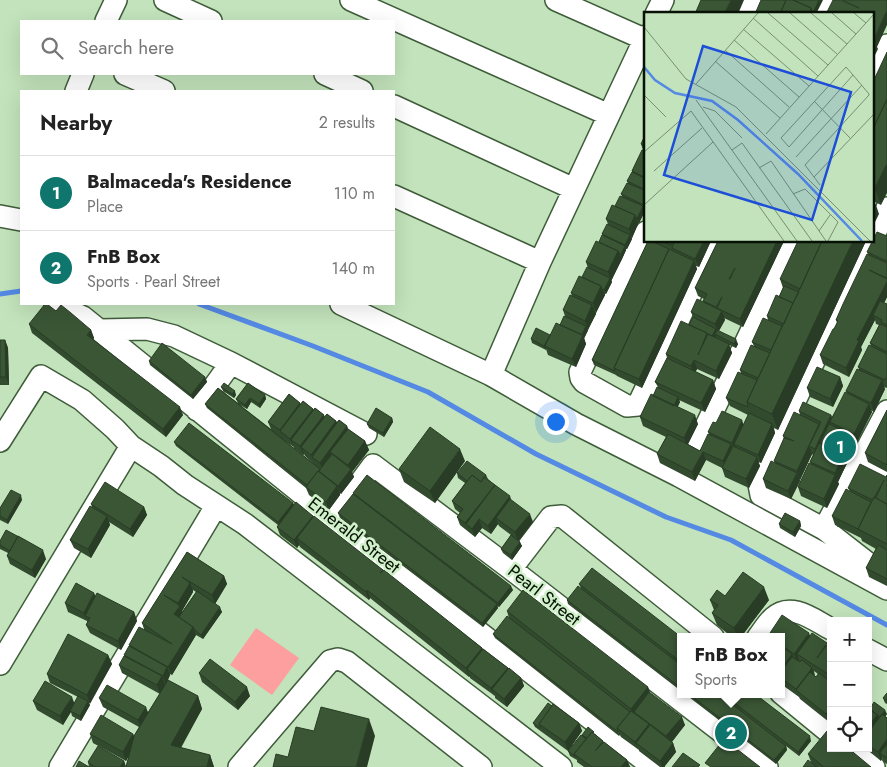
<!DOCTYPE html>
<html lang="en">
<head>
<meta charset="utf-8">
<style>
  body { margin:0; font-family:Jost,sans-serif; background:#f2f2f2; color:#222 }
  .controls { position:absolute; right:15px; bottom:15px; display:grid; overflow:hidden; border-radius:0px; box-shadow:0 5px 20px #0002 }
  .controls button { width:45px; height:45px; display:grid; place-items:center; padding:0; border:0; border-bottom:1px solid #e0e0e0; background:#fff; color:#222; font:25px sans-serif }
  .you { position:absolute; left:555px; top:421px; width:18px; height:18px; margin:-12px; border:4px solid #fff; border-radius:50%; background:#1a73e8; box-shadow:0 0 0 8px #1a73e833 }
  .badge { display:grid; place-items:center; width:32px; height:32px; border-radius:50%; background:#0f766e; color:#fff; font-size:16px; font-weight:700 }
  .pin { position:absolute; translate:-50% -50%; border:2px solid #fff; box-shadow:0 1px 5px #0006 }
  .popup { position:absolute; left:677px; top:633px; width:108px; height:65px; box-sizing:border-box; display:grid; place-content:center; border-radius:0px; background:#fff; filter:drop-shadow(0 1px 4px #0005); font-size:16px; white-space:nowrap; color:#767676 }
  .popup b { font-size:19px; color:#222 }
  .popup::after { content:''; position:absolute; left:50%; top:100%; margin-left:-10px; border:10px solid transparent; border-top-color:#fff }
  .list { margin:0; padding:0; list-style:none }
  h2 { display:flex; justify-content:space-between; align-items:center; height:65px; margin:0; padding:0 20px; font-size:21px }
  h2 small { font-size:16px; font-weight:400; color:#767676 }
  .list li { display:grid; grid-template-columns:32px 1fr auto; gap:15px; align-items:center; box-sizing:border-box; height:75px; padding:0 20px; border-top:1px solid #e0e0e0 }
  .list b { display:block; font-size:19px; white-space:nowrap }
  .list p { margin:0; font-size:16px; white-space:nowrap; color:#767676 }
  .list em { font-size:16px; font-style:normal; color:#767676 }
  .icon { flex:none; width:28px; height:28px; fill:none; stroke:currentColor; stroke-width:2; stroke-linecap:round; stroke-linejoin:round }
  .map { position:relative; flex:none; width:887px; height:767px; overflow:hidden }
  .search { position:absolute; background:#fff; box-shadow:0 5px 20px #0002; left:20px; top:20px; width:375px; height:55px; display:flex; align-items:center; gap:12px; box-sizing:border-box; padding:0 18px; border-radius:0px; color:#767676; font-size:19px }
  .panel { position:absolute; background:#fff; box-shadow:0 5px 20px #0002; left:20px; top:90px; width:375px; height:215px; border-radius:0px }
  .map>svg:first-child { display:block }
  .green { fill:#fd9f9e }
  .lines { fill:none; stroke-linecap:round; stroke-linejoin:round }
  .stream { stroke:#5489e4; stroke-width:5 }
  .minor-casing { stroke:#3f5c3a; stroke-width:24 }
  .minor { stroke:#fff; stroke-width:21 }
  .wall { fill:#324a2e; fill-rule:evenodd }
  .shaded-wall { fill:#293c25 }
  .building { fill:#3a5635; stroke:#293c25; fill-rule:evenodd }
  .labels { text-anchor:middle; stroke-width:5; stroke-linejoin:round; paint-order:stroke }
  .street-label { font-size:18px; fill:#071105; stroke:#cff0c8 }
  .inset-river { fill:none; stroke:#5489e4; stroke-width:2.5 }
  .inset-road { fill:none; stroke:#778f72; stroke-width:1 }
  .view { fill:#1d4ed8; fill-opacity:0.15; stroke:#1d4ed8; stroke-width:2.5 }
  .inset-edge { fill:none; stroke:#071105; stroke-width:2.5 }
</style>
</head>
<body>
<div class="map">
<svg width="887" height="767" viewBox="0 0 887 767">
  <rect width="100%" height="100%" fill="#c2e3bb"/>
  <path class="green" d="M256,628L299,658L272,695L230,665Z"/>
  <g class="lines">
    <path class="stream" d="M0,294L21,291
      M199,304L313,346L428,392L536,454L666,517L731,540L887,625"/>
    <defs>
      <path id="minor" d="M165,0L211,21
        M351,0L609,115
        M556,0L644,39
        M656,14L663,0
        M746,14L752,0
        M822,14L828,0
        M106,21L116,0
        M125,74L164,91
        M325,74L362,91
        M873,74L887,45
        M76,91L83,74
        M394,106L574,189
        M394,196L540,262
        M0,216L21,220
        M646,232L580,372L581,378L584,382L627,406L638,405L716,241
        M873,237L887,208
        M55,304L83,317L333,519L653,767
        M341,304L491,375L576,424L679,476L887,589
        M100,330L147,329L174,336L231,363L366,434
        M491,375L540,262L646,36
        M197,410L231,363
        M0,441L41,376L82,400L115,429L131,446L161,466L185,485L245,524L561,767
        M695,449L794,241
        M859,461L887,477
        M333,519L373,465L511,569L767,767
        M824,529L887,411
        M869,564L824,529L761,495L758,479L871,241
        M511,569L551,517L562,516L713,637
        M758,637C763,631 767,623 773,618C791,601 814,620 831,629
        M868,650L887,660
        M0,664L131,446
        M781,693L831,734
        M849,748L874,767
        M60,767L216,506
        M239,767L330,661L338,659L347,662L481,767"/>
    </defs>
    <use href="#minor" class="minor-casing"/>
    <use href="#minor" class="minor"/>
  </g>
  <path class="wall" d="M873,82L881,205L873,201Z
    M646,133V209H644L645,211L639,223H638V224L632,238L631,237L632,239L627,249H626V250L622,259L621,258L622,259L611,280L612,282L606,294L604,293L605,295L596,312L595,311L596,314L588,329H587L588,330L584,338L586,344L576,367L548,355L546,349V350L532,343L531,339L550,336L560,325L565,316L563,310L572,296L571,293L588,268L586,262L603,236L602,234L608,224L606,219L622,196L621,194L628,183L627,181L632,173V171L643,150L641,144Z
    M887,236V297L884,303L887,304V388L884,387L885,389L874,412L871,410L872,412L857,442H855L856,443L847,461H846L847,463L838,482L839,484L827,508L801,496L798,487L811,463L810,462L813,455L812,454L800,480L799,479L800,481L791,499L766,488L763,479L775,462L774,461L784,439L783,436L800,415L799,411L831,415L832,417L847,393L846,391L859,369L858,367L871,346L870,343L879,325L876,324L875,320L861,347L862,350L849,377L823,364L820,355L837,323L836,320L868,254L867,252Z
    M648,241H711L699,267L696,266L697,269L642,388L617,376L616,375L594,365L592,360Z
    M718,241H784L743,327L724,318L725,320L719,331L738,344L736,348L729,345L732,353L719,379L697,369L695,372L713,380L716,389L705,412L679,400L680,402L677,407L698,424L688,444L700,451L709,434L708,432L716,423L744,424L748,415L730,406L726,398L741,373L740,370L754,346L752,342L768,320L767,316L779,297L783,288L780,279L866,241L778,430L774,428L775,433L761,463L758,462L760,466L749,488L725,477L722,468L706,460L695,481L660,463L657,454L666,437L643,426L640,417L658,387L655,382L667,358L666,354L689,325L693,317L691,312L704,303L703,301L704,299L698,296L695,288Z
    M56,311L91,330L94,338L93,340L183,415L166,437L32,333L29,324Z
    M0,340H5L8,348L9,385H0Z
    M149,361L205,377L207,382L193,399L150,365Z
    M840,377L843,386L833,407L810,397L807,388Z
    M248,383L265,395L266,399L260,408L251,402L247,409L240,405L271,429L268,422L289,394L301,404L303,401L313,409V410L315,408L324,415V417L327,414L336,421L337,422L339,420L347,426L348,429L365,441L369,450L352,472L354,477L341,494L340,493V495L329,510L309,495L306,488L207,408L205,404L218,388L238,403L236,399ZM286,442L294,447V448L303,455L304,454L305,456L314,464Z
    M221,387L236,395L234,398L223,391Z
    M887,410V472L868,462L865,453Z
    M392,418L393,422L384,437L369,428L367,424Z
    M174,442L293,503L294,505L313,516V517L383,570L482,648V650L521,678L524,686L507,707L495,698V696L470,678V676L469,677L370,598L369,600L300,547L299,545L297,548L280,535L277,527L278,525L176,446Z
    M465,461L435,503L404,482L399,469Z
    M457,473L486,475L488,479L511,500L533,522L519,541L522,546L512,560L503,553L501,549L511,535L499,526L498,524L491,534L482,528L475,537L460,525L457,517L460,513L455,509L452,501L465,483L458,478Z
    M887,475V586L869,577L866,568L876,549L862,541L861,538L835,525L832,516L850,491L848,488L886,477Z
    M353,493L513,590L499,607L497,606L498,608L483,627L340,518L338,513L354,495Z
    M22,500L8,524L0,520V508Z
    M91,504L144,507L147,515L133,537L109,522L110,525L91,558L74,548L70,540L92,507Z
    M800,521L801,526L795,537L780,528L779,524Z
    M0,541L46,559L35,578L10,564L7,556L8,553L0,549Z
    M187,552L224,576L227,584L215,604L222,612L203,639L196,635L172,675L170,674V675L167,682L198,696L202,709L181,748L210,755L214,767H89L88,762L124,761L126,767L129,755L126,761L93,743L90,734H133L134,736L139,727L103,707L99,698L148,712L160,694L122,673L119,665L125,656L124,655L130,647L129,645L144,629L142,623ZM193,590L196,592L182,612V611L193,592Z
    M579,584L681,637V691L568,604L567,600L581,588Z
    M95,596L134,612L137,621L121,650L90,633L86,625L87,623V621L68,612L65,603Z
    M710,600H769L741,637H732L717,625L712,613L714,610Z
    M507,611L648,687L650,693L685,725L672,742L673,743L676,752L664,767H660L639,751V750L621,737L620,735L619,736L495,638L493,634L509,618Z
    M768,636H810L827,645L831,643V682H830L831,684V724L830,721L829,722L800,699L799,697L781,684V637H768ZM814,671L818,674L816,677L815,676Z
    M108,655L112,664L89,704L90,705L81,721L72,716L71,712L63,725L37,710L33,701L74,704L78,697L50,683L47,674Z
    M199,673L250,696L238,710L202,682Z
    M887,693V704L885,703L883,698Z
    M685,694H755L811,741L799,756L786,746L787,750L776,764Z
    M868,708L887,714L885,716L887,718V764L884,762L882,758L881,761L865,748H868Z
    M533,723H579L582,731L568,751L535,727Z
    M595,734L604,742L627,760L630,767H584L577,762V760L570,756L568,751L583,737L582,735Z
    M808,754L871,767H803L811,762Z"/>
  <path class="shaded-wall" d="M731,0H744L738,14H724Z
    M819,0H823L816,14H809L811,8Z
    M887,10V25L877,47L878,49L873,59V44L875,41L874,39Z
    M887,163V193L881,205L875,188Z
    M876,205L879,214L873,226V212Z
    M643,206L645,211L639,223L637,219Z
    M635,215L638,224L632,238L629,229Z
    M630,235L632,239L627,249L625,245Z
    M704,241H711L699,267L695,259Z
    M777,241H784L743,327L740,319Z
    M853,241H866L778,430L772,414Z
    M625,246L626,250L622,259L621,254Z
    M618,251L622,259L611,281L608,272Z
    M694,261L697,269L642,388L639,379Z
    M610,278L612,282L606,294L604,290Z
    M887,282V297L877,317L873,315L875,320L861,347L862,350L849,377L846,368L857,340Z
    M601,286L605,295L596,312L593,303Z
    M592,305L596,314L588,329L585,321Z
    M722,311L725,320L718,332L715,324Z
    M586,326L588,330L584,338L586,344L576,367L572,359L581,336Z
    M716,329L717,333L715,334L716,336L713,341L711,337Z
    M91,330L94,338L90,343L87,335Z
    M550,335L551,339L545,346L546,349V350L544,346Z
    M736,339L738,344L736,348L734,344Z
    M5,340L8,348L9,385L6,377Z
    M729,344L732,353L719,379L716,371Z
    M694,360L697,369L694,375L691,366Z
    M205,377L207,382L193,399L191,395Z
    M840,377L843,386L833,407L830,399Z
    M713,380L716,389L705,412L701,403Z
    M882,380L885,389L874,412L871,403Z
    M235,391L236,395L234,398L232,394Z
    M265,395L266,399L260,408L259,404Z
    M678,397L680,402L676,411L674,406Z
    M250,398L251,402L247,409L245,405Z
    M300,403L304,411L280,431L283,439L280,430Z
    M869,404L872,412L857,442L854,434Z
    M180,407L183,415L166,437L163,429Z
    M313,409L316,417L291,440L294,447L290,439Z
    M324,415L327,423L301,447L304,454L303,455L300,446Z
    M695,415L698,424L687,446L684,438Z
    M831,415L834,424L830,422L832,429L820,442L823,448L818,458L815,449Z
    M392,418L393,422L384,437L383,433Z
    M742,420L745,429L734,444L736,449L735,452L732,443Z
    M336,421L339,429L312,457L311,455Z
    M772,424L775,433L761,463L758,455Z
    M819,424L822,432L809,446L812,454L800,480L797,471Z
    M347,426L350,435L330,452L333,458L323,471L320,463Z
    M853,435L856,443L847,461L844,453Z
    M365,441L369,450L352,472L354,477L341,494L338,486L350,470L348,465Z
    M731,444L734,453L726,470L723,461Z
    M460,449L465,461L435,503L430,491Z
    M703,452L706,460L695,481L692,472Z
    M844,454L847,463L838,482L839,484L827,508L824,499L835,475V473Z
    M757,457L760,466L749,488L746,479Z
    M797,473L800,481L791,499L788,491Z
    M495,485L498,493L466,524L465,523Z
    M337,486L340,495L329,510L326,502Z
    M21,495L22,500L8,524L7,520Z
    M510,496L513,505L496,518L498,524L491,534L488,526Z
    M293,503L295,508L280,527L278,522Z
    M144,507L147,515L133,537L130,529Z
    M530,514L533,522L518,541L515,532Z
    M107,516L110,525L91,558L88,549Z
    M313,516L316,524L297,538L299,545L297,548L294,540Z
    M479,519L482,528L475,537L472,529Z
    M800,521L801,526L795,537L793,532Z
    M520,542L522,546L512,560L511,555Z
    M43,550L46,559L35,578L32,570Z
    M224,576L227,584L215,604L212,595Z
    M190,583L193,592L182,611L183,615L179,620L174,614L179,607L178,603Z
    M511,586L513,590L499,607L498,603Z
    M764,587L769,600L741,637H737L734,628Z
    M367,590L370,598L369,600L366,592Z
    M94,593L98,601L85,616L87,622L84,613Z
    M497,604L498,608L483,627L482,623Z
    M220,607L222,612L203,639L201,635Z
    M134,612L137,621L121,650L118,641Z
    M193,627L196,635L172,675L168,667Z
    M809,633L812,641L797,654L799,660L797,662L794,654Z
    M482,648L485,657L467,669L470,676L469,677L466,668Z
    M792,654L795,663L781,678V669Z
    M108,655L112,664L90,704L87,695Z
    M167,667L170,675L166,684L163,676Z
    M508,668L511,676L492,689L494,697L491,688Z
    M812,668L815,676L796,690L799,698L796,689Z
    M162,676L165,685L160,694L157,685Z
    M521,678L524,686L507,707L504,699Z
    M247,687L250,696L238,710L235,702Z
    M648,687L651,696L634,712L636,716L635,717L631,709Z
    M198,696L202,709L175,757L171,745Z
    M72,697L75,705L63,725L60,716Z
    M88,701L90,705L81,721L80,716Z
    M146,707L149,715L141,728L138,720Z
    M831,707V718L828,715L830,721L829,722L826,714Z
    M885,710L887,714L882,721L880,717Z
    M877,715L881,723L868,740V727Z
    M682,717L685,725L669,745L666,736Z
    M369,719L375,736L367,767H356Z
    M579,723L582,731L568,751L565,742Z
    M649,724L652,733L636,743L638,750L635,742Z
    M133,734L136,742L126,761L123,752Z
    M810,736L811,741L799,756L798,752Z
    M887,739V752L880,753L882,758L881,761L878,752Z
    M673,743L676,752L664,767H662L660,761Z
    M786,746L787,750L776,764L774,760Z
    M210,755L214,767H207Z
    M627,760L630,767H621Z
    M124,761L126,767H120Z"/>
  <path class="building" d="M701,0H731L724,14H695Z
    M761,0H786L780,14H755Z
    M786,0H793L811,8L809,14H780Z
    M793,0H819L813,13L811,8Z
    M833,0H840L859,8L842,0H887V10L874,39L873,14H826Z
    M887,52V99L873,129V82Z
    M887,99V163L875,188L873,187V129Z
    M646,133V147L641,144Z
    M642,150L646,151V178L632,171Z
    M632,172L646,179V190L627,181Z
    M627,183L646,191V201L644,205L621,194Z
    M620,196L643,206L637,219L635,215L615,206Z
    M873,204L876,205L873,212Z
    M612,205L635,215L629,229L606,219Z
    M607,224L630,235L625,245L602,234Z
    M877,232L887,236V261L867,252Z
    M602,235L625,246L621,254H620L618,251L599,242Z
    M596,241L618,251L608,272L586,262Z
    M648,241H651L669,249L614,368L615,371L592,360Z
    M662,241H673L671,245Z
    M675,241H704L695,259L672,248Z
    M718,241H777L740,319L717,308L722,297L716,307L703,301L707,294L695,288ZM735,268L730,279H729Z
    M798,241H822L800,289L780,279Z
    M822,241H853L772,414L747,402Z
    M669,249L694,261L639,379L614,368Z
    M867,254L887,263V278L869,270L887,279V282L857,340L859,341L846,368L820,355L833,329H834L838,321L836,320L843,304Z
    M587,267L610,278L604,290L602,289L601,286L582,277Z
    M579,276L601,286L593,303L571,293Z
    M784,286L799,292L793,303L779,297Z
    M570,295L592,305L585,321L563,310Z
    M776,295L793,303L784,324L767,316Z
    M697,299L722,311L715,324L691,312Z
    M880,301L887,304V325L881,322L882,320L873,315Z
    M45,304H47L56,311L61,305L71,313L91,330L87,335L180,407L163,429L29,324Z
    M564,316L586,326L582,335L560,325Z
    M693,317L716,329L712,336L708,334L707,335V333L689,325Z
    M763,318L782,326L771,350L752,342Z
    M681,321L707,333L698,355L708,334L729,344L716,371L694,360L691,366L666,354Z
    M556,323L583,335L572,359L545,346Z
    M880,324L887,327V352L870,343Z
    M536,328L550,335L544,346L531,339Z
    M717,330L736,339L734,344L715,334Z
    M0,340H5L6,377H0Z
    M162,343L205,377L191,395L149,361Z
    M751,345L770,353L758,378L740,370Z
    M869,345L887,354V377L885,380L858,367Z
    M667,358L713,380L701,403L655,382Z
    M817,367L840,377L830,399L807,388Z
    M857,369L882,380L871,403L846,391Z
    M738,372L757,380L747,402L748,407L726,398Z
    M224,383L235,391L232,394L221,387Z
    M248,383L265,395L259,404L250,398L245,405L236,399Z
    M657,387L678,397L674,406L653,396Z
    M218,388L320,469L319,471H320L319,472L318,471L307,485L205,404Z
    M845,392L869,404L854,434L830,422Z
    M289,394L300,403L280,430L268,422Z
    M651,394L695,415L684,438L640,417Z
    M303,401L313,409L290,439L280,431Z
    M803,402L831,415L815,449L809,446L821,422L799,411Z
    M315,408L324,415L300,446L291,440Z
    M376,408L392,418L383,433L367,424Z
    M887,410V465L865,453Z
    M722,411L742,420L732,443L708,432L713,422L716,423Z
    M794,412L819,424L797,471L774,461L784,438L794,441L783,436Z
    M749,413L772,424L758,455L734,444Z
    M327,414L336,421L311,455L301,447Z
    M339,420L347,426L320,463L312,457Z
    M189,423L293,503L278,522L174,442Z
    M829,424L853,435L844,453L820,442Z
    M430,427L460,449L430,491L399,469Z
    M348,429L365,441L348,465L330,452Z
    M668,434L700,451L708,434L731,444L723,461L703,452L692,472L657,454Z
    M819,443L844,454L835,473L810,462Z
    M733,446L757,457L746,479L722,468Z
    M332,454L351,469L338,486L319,471Z
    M467,461L486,475L481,482L472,475L467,481L457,473Z
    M771,461L797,473L788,491L763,479Z
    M809,463L835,475L824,499L798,487Z
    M860,464L886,477L887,475V504L876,498L884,480L873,500L848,488Z
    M318,471L337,486L326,502L306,487Z
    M367,475L511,586L498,603L353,493Z
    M472,475L481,482L484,477L495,485L465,523L457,517L463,509L452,501Z
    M105,482L144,507L130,529L91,504Z
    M495,485L510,496L488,526L479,519L472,529L466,524Z
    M846,489L871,502L858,529L832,516Z
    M11,490L21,495L7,520L0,516V508Z
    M353,494L497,604L482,623L338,513Z
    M874,497L887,504V544L858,529Z
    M510,499L530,514L515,532L496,518Z
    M296,502L313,516L294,540L277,527Z
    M90,506L107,516L88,549L70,540Z
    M785,513L800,521L793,532L779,524Z
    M314,516L383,570L380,573L384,570L482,648L466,668L367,590L366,592L297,538Z
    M6,530L19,537L18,536L10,551L0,545V541Z
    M511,535L520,542L511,555L501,549Z
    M18,536L43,550L32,570L7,556Z
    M878,545L887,550V579L866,568Z
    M187,552L224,576L212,595L182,577L190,583L178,603L164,595L180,606L174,614L193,627L168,667L129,645L139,627L172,644L142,623Z
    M592,568L681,637V662L579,584Z
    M743,572L764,587L734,628L712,613L718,605L710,600L717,590L725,596Z
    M76,583L94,593L84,613L65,603Z
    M578,586L681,665V688L567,600Z
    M523,590L648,687L631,709L507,611Z
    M197,591L220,607L201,635L195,630L193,627L179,617Z
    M97,593L134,612L118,641L86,625L90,618L85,616Z
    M782,615L809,633L794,654L781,645V637H769L768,636Z
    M507,616L630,712L617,728L618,731V732L493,634Z
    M812,633L827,643L817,658L829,642L831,643V676L797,654Z
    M68,634L108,655L87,695L47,674Z
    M129,646L167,667L163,676L124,655Z
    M781,646L792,654L781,669Z
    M483,649L508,668L491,688L467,669Z
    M124,656L162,676L157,685L119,665Z
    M792,657L800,662L802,660L812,668L796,689L781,678V671Z
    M210,659L247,687L235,702L199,673Z
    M509,668L521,678L504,699L492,689Z
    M810,672L816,677L819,673L829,681L828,683L831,685V707L826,714L796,690Z
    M168,680L198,696L171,745L210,755L207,767H126L134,736Z
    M45,681L72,697L60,716L33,701Z
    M107,685L146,707L138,720L99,698Z
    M649,692L682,717L666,736L634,712Z
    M887,693V701L883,698Z
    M689,694H719L786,746L774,760Z
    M723,694H755L810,736L798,752Z
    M78,696L88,701L80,716L70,711Z
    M874,702L885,710L880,717L870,709Z
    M548,703L552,706L539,724L540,728L533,723Z
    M553,704L579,723L565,742L539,724Z
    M321,707L369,719L356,767H273L276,754L288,757L296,727L314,731Z
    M868,708L877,715L868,727Z
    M631,711L649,724L635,742L617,728Z
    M831,711V718L828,715Z
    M882,714L887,718V739L878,752L868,745V733Z
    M101,715L133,734L123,752L90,734Z
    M650,725L673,743L660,761L636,743Z
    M588,727L594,732L593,733L592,732L587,738L582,735Z
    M827,731L831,735V748H848L871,767H824L808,754Z
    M592,732L603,741L595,751L604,742L627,760L621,767H592L574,754Z
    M581,735L586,739L574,754L575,756L568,751Z
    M724,739L760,767H711L705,763Z
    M887,744V758L880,753Z
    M98,746L124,761L120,767H95L88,762Z
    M683,753L700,765L698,767H672Z
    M808,760L817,767H803Z
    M79,761L89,767H76Z"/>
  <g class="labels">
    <g class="street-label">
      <text transform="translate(354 535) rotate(38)" y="6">Emerald Street</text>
      <text transform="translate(544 595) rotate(38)" y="6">Pearl Street</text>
    </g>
  </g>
  <g transform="translate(644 12)">
    <rect width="230" height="230" fill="#c2e3bb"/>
    <path class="inset-river" d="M0,55L11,68L31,81L68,89L94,108L154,162L218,229"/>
    <path class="inset-road" d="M124,1L184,53M146,1L193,42M167,1L203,32M188,1L212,22M210,1L222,11M109,6L174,64M0,15L42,67L92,95L226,229M99,17L165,74M90,28L155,85M81,38L145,95M71,49L136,106M52,72L114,1M0,83L22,105M52,88L153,229M170,89L207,127M59,95L71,99L98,126M122,122L230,2M88,138L98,131L168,229M0,140L47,99L140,229M152,145L218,73M115,156L127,149L182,229M10,159L58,116M170,165L230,102M176,173L161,153L225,83V82L209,63L202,55L137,126L145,135L209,63M149,182L161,177L194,210L184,229M0,193L69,130M175,219L186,203"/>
    <path class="view" d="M59,34L207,80L168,208L20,163Z"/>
    <rect width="230" height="230" class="inset-edge"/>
  </g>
</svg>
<div class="controls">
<button>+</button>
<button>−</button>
<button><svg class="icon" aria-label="locate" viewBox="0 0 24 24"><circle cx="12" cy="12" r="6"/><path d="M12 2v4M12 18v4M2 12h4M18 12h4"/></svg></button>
</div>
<div class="you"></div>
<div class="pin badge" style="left:840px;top:447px">1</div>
<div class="pin badge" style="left:731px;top:733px">2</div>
<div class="popup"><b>FnB Box</b>Sports</div>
<div class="search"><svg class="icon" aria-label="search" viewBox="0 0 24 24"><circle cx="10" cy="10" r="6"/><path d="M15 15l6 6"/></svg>Search here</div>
<section class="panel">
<h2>Nearby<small>2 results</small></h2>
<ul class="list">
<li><span class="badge">1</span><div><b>Balmaceda's Residence</b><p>Place</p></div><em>110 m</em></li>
<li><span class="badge">2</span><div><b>FnB Box</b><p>Sports · Pearl Street</p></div><em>140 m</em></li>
</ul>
</section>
</div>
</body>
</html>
